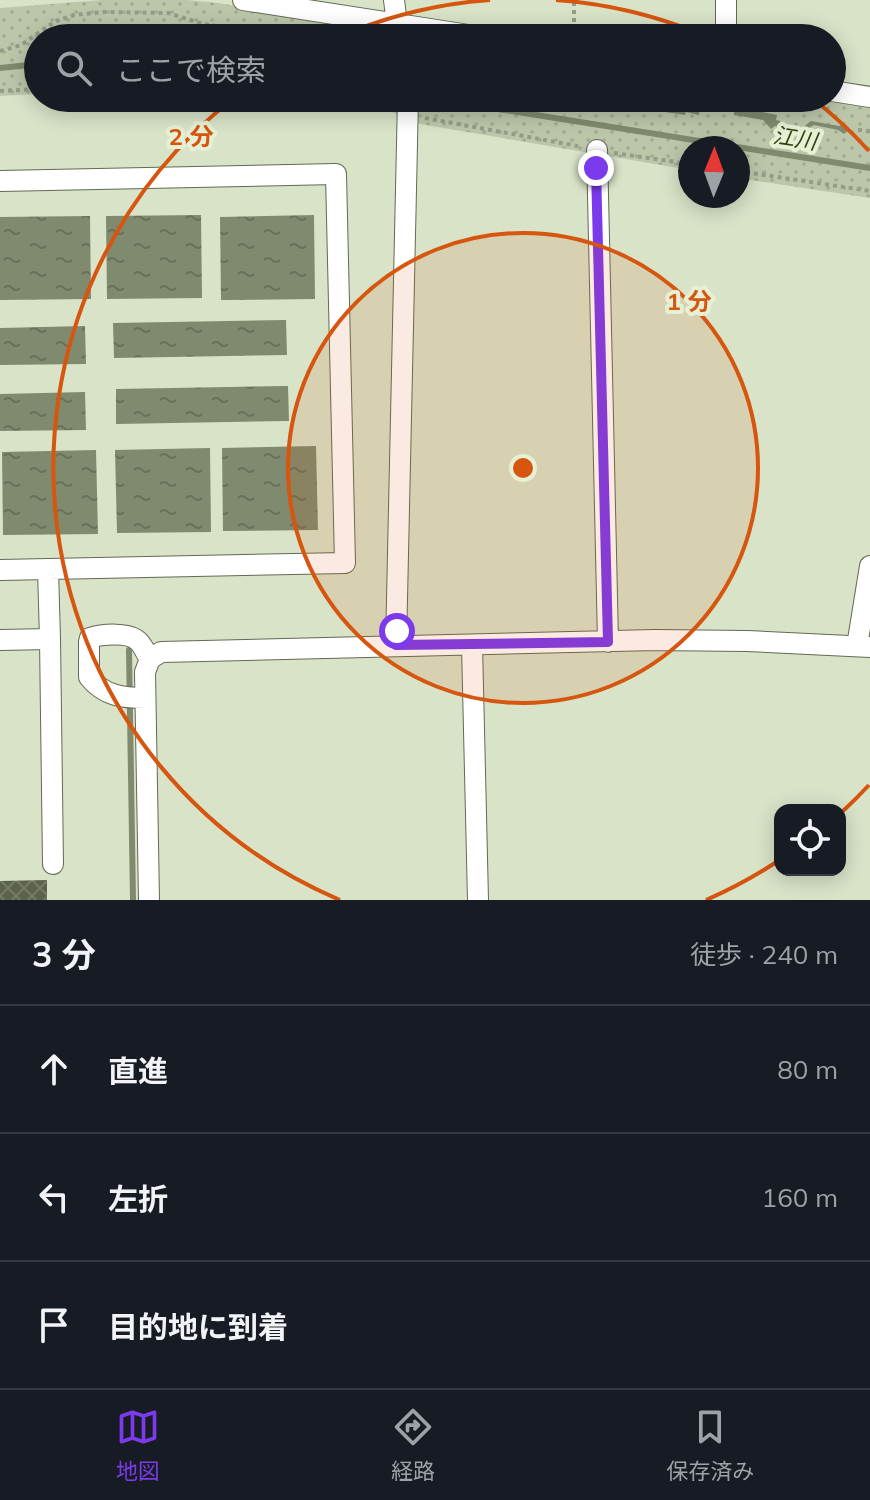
<!DOCTYPE html>
<html lang="ja">
<head>
<meta charset="utf-8">
<style>
  body { margin:0; font-family:Mulish,"Noto Sans JP",sans-serif; background:#20242c; color:#f1f3f6 }
  .controls { position:absolute; right:24px; bottom:24px; display:grid; overflow:hidden; border-radius:16px; box-shadow:0 4px 20px #0003 }
  .controls button { width:72px; height:72px; display:grid; place-items:center; padding:0; border:0; border-bottom:2px solid #363941; background:#171b24; color:#f1f3f6; font:40px sans-serif }
  .compass { position:absolute; left:678px; top:136px; width:72px; height:72px; border-radius:50%; background:#171b24; box-shadow:0 4px 20px #0003; rotate:1deg }
  .stop { position:absolute; width:24px; height:24px; margin:-18px; border:6px solid #7c3aed; border-radius:50%; background:#fff }
  .stop.end { background:#7c3aed; border-color:#fff; box-shadow:0 2px 8px #0008 }
  .list { margin:0; padding:0; list-style:none }
  h2 { display:flex; justify-content:space-between; align-items:center; height:104px; margin:0; padding:0 32px; font-size:34px }
  h2 small { font-size:26px; font-weight:400; color:#9ea1a6 }
  .list li { display:grid; grid-template-columns:52px 1fr auto; gap:24px; align-items:center; box-sizing:border-box; height:128px; padding:0 32px; border-top:2px solid #363941 }
  .list b { display:block; font-size:30px; white-space:nowrap }
  .list em { font-size:26px; font-style:normal; color:#9ea1a6 }
  .icon { flex:none; width:44px; height:44px; fill:none; stroke:currentColor; stroke-width:2; stroke-linecap:round; stroke-linejoin:round }
  .map { position:relative; flex:none; width:870px; height:900px; overflow:hidden }
  .search { position:absolute; background:#171b24; box-shadow:0 4px 20px #0003; left:24px; right:24px; top:24px; height:88px; display:flex; align-items:center; gap:20px; box-sizing:border-box; padding:0 28px; border-radius:44px; color:#9ea1a6; font-size:30px }
  .sheet { height:488px; background:#171b24 }
  nav { display:flex; justify-content:space-around; align-items:center; box-sizing:border-box; height:112px; border-top:2px solid #363941; background:#171b24; font-size:22px; color:#9ea1a6 }
  nav a { display:grid; justify-items:center; gap:4px }
  nav .on { color:#7c3aed }
  .map>svg:first-child { display:block }
  .park { fill:url(#park-dots) }
  .water { fill:url(#water-ripples) }
  .lines { fill:none; stroke-linecap:round; stroke-linejoin:round }
  .stream { stroke:#808a6e; stroke-width:6 }
  .building { fill:url(#building-cross-hatch) }
  .minor-casing { stroke:#626a53; stroke-width:22 }
  .path { stroke:#959c88; stroke-width:4; stroke-dasharray:4 4; stroke-linecap:butt }
  .minor { stroke:#fff; stroke-width:20 }
  .route { stroke:#7c3aed; stroke-width:10 }
  .ring { fill:none; stroke:#d6550f; stroke-width:4 }
  .labels { text-anchor:middle; stroke-width:8; stroke-linejoin:round; paint-order:stroke }
  .water-label { font-size:22px; font-style:italic; fill:#334112; stroke:#e6f0d5 }
  .centre { fill:#d6550f; stroke:#e6f0d5; stroke-width:4 }
  .ring-label { font-size:24px; text-anchor:middle; font-weight:bold; fill:#d6550f; stroke:#e6f0d5; stroke-width:8; stroke-linejoin:round; paint-order:stroke }
</style>
</head>
<body>
<div class="map">
<svg width="870" height="900" viewBox="0 0 870 900">
  <defs>
    <pattern id="park-dots" width="8" height="8" patternUnits="userSpaceOnUse" patternTransform="scale(2)"><rect width="8" height="8" fill="#bcc7aa"/><path d="M2 2h.1M6 6h.1" fill="none" stroke="#a2ab92" stroke-width="1.8" stroke-linecap="round"/></pattern>
    <pattern id="water-ripples" width="26" height="14" patternUnits="userSpaceOnUse" patternTransform="scale(2)"><rect width="26" height="14" fill="#808a6e"/><path d="M2 4q2-2 4 0t4 0M15 11q2-2 4 0t4 0" fill="none" stroke="#69715a"/></pattern>
    <pattern id="building-cross-hatch" width="8" height="8" patternUnits="userSpaceOnUse" patternTransform="scale(2)"><rect width="8" height="8" fill="#5b634c"/><path d="M0 0l8 8M0 8l8-8" fill="none" stroke="#747b69"/></pattern>
  </defs>
  <rect width="100%" height="100%" fill="#d9e3c8"/>
  <path class="park" d="M102,0H187L218,3L430,38H38V94L0,96V8Z
    M273,98H826L870,105V198L738,178V148H690V170L420,124L392,112Z"/>
  <path class="water" d="M650,98H660L659,103L666,104V107L679,110L680,107H693L694,102L701,103L702,98L744,102L743,108L777,115L776,120L780,121V124L803,127L811,121L839,126L844,123L850,129L844,134L838,130L814,125L799,133V130L775,126L771,129L763,120L734,115V104L707,100L705,108L700,107L699,115L686,112L685,115L658,111V108L653,107L654,103L649,102Z
    M201,215L202,298L107,299L106,216Z
    M314,215L315,299L221,300L220,217Z
    M90,216L91,299L0,300V217Z
    M286,320L287,355L114,358L113,323Z
    M85,326L86,364L0,365V328Z
    M288,386L289,421L116,424V389Z
    M85,392L86,430L0,431V394Z
    M316,446L318,530L223,531L222,448Z
    M210,448L211,532L117,533L115,450Z
    M96,450L98,534L3,535L2,452Z"/>
  <g class="lines">
    <path class="stream" d="M0,68L38,64
      M429,98L870,168
      M129,650L133,900"/>
  </g>
  <path class="building" d="M47,880V900H0V881Z"/>
  <g class="lines">
    <defs>
      <path id="minor" d="M243,0L488,38
        M394,0L396,16L405,34
        M726,38V0
        M832,91L870,97
        M597,150L608,642
        M0,181L336,174L345,563L0,570
        M48,569L50,639
        M0,640L50,639L53,864
        M396,645L408,98
        M472,645L478,900
        M857,646L870,566
        M145,698C123,698 104,696 89,677V642L90,638C102,634 129,632 138,641C143,645 146,654 150,659
        M149,900L145,672L150,659L161,652L655,640L747,641L870,647"/>
    </defs>
    <use href="#minor" class="minor-casing"/>
    <path class="path" d="M574,38V0
      M0,51L21,45L56,21L74,15L104,12L168,13L203,24L293,38
      M0,91L38,89
      M301,98L390,109
      M425,118L578,146
      M858,130L870,131
      M614,153L690,164
      M738,171L870,191"/>
    <use href="#minor" class="minor"/>
  </g>
  <g class="lines">
    <path class="route" d="M397,631L396,645L608,642L596,168"/>
  </g>
  <circle cx="523" cy="468" r="235" fill="#d6550f" fill-opacity=".12"/>
  <g class="ring">
    <circle cx="523" cy="468" r="235"/>
    <path d="M869 785A469 469 0 0 1 843 811M778 861A469 469 0 0 1 706 900M340 900A469 469 0 0 1 234 98M336 38A469 469 0 0 1 490 0M556 0A469 469 0 0 1 710 38M812 98A469 469 0 0 1 869 151"/>
  </g>
  <g class="labels">
    <g class="water-label">
      <text transform="translate(795 138) rotate(9)" y="8">江川</text>
    </g>
  </g>
  <circle cx="523" cy="468" r="12" class="centre"/>
  <g class="ring-label">
    <text x="191" y="145">2 分</text>
    <text x="689" y="310">1 分</text>
  </g>
</svg>
<div class="controls">
<button><svg class="icon" aria-label="locate" viewBox="0 0 24 24"><circle cx="12" cy="12" r="6"/><path d="M12 2v4M12 18v4M2 12h4M18 12h4"/></svg></button>
</div>
<svg class="compass" viewBox="-18 -18 36 36"><path d="M0-13l5 13h-10z" fill="#e53935"/><path d="M0 13l5-13h-10z" fill="#9ea1a6"/></svg>
<div class="stop" style="left:397px;top:631px"></div>
<div class="stop end" style="left:596px;top:168px"></div>
<div class="search"><svg class="icon" aria-label="search" viewBox="0 0 24 24"><circle cx="10" cy="10" r="6"/><path d="M15 15l6 6"/></svg>ここで検索</div>
</div>
<section class="sheet">
<h2>3 分<small>徒歩 · 240 m</small></h2>
<ul class="list">
<li><svg class="icon" aria-label="ahead" viewBox="0 0 24 24"><path d="M12 20V5M6 11l6-6 6 6"/></svg><div><b>直進</b></div><em>80 m</em></li>
<li><svg class="icon" aria-label="left" viewBox="0 0 24 24"><path d="M17 20v-9H6M10 6l-5 5 5 5"/></svg><div><b>左折</b></div><em>160 m</em></li>
<li><svg class="icon" aria-label="arrive" viewBox="0 0 24 24"><path d="M6 21V4h12l-3 4 3 4H6"/></svg><div><b>目的地に到着</b></div></li>
</ul>
</section>
<nav>
<a class="on"><svg class="icon" aria-label="map" viewBox="0 0 24 24"><path d="M3 6l6-2 6 2 6-2v14l-6 2-6-2-6 2zM9 4v14M15 6v14"/></svg>地図</a>
<a><svg class="icon" aria-label="directions" viewBox="0 0 24 24"><path d="M12 3l9 9-9 9-9-9zM9 14v-3h6M13 9l2 2-2 2"/></svg>経路</a>
<a><svg class="icon" aria-label="saved" viewBox="0 0 24 24"><path d="M7 4h10v16l-5-4-5 4z"/></svg>保存済み</a>
</nav>
</body>
</html>
